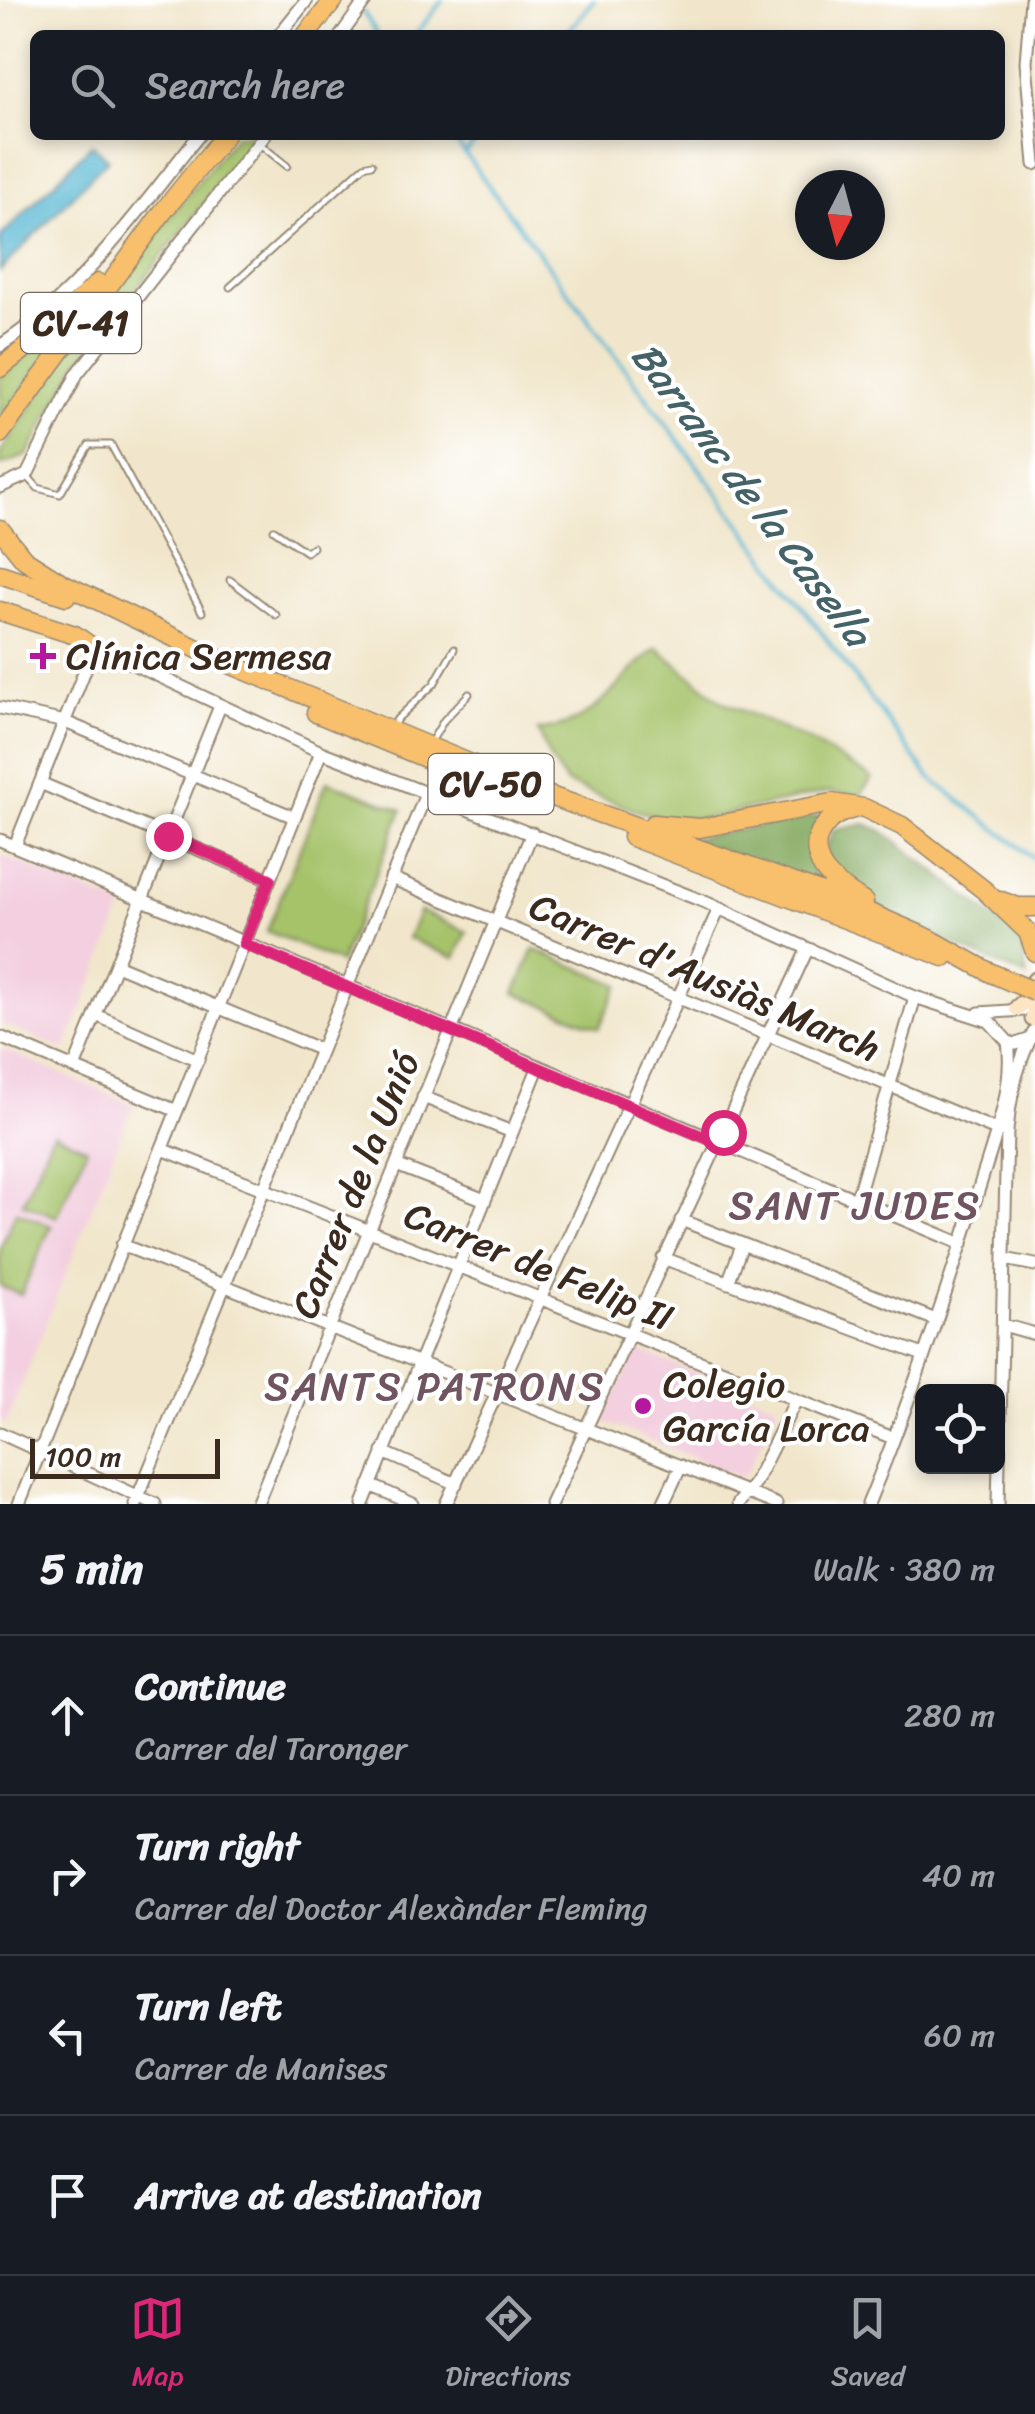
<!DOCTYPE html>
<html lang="en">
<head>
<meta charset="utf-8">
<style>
  body { margin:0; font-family:Sriracha,sans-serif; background:#20242c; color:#f1f3f6 }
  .controls { position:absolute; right:30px; bottom:30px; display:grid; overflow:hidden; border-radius:15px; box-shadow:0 5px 15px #0003 }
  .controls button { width:90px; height:90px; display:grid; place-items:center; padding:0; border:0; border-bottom:2px solid #363941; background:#171b24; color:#f1f3f6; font:50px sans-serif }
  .compass { position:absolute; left:795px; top:170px; width:90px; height:90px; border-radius:50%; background:#171b24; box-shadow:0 5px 15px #0003; rotate:186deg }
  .scale { position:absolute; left:30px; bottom:25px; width:190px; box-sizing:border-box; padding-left:10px; border:5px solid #3b2a1e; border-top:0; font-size:28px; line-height:35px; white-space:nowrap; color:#3b2a1e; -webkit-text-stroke:8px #fff; paint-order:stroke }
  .stop { position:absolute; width:30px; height:30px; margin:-22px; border:8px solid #db2777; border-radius:50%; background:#fff }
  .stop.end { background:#db2777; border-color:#fff; box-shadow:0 2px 10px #0008 }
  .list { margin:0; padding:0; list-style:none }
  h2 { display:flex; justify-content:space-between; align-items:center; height:130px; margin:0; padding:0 40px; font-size:42px }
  h2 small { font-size:32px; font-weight:400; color:#9ea1a6 }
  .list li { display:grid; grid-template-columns:65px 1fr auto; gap:30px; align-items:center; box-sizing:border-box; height:160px; padding:0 40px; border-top:2px solid #363941 }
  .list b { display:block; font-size:38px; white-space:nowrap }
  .list p { margin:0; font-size:32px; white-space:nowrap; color:#9ea1a6 }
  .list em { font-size:32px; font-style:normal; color:#9ea1a6 }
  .icon { flex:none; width:55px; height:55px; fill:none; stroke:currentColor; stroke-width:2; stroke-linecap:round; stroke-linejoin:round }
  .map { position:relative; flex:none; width:1035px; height:1504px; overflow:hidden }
  .search { position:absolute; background:#171b24; box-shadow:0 5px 15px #0003; left:30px; right:30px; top:30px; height:110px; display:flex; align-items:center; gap:25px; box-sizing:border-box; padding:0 35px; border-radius:15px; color:#9ea1a6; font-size:38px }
  .sheet { height:770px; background:#171b24 }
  nav { display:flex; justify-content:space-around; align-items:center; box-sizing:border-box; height:140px; border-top:2px solid #363941; background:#171b24; font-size:28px; color:#9ea1a6 }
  nav a { display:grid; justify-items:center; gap:5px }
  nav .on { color:#db2777 }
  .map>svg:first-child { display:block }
  .built { fill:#f3cfdf }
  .green { fill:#a6c36a; stroke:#707644; stroke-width:2.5 }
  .forest { fill:#84a95e; stroke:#606a3e; stroke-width:2.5 }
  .water { fill:#53b5d2; stroke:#477078; stroke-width:2.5 }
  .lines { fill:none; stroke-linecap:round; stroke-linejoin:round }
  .stream { stroke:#53b5d2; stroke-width:4 }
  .lane-casing { stroke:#968874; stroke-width:9 }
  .street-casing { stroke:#968874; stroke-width:15 }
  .secondary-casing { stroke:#968874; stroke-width:19 }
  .primary-casing { stroke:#968874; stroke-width:21 }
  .lane { stroke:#fff; stroke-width:5 }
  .street { stroke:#fff; stroke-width:11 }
  .secondary { stroke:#fce5c4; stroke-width:15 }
  .primary { stroke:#f8bf6c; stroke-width:18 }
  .primary-bridge-casing { stroke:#968874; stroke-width:21; stroke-linecap:butt }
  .primary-bridge { stroke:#f8bf6c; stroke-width:18 }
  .route { stroke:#db2777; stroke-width:12 }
  .poi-dot { fill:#b5179e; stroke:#fff; stroke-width:4 }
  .labels { text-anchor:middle; stroke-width:8; stroke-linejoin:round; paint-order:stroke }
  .shield { fill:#fff; stroke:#766a62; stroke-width:2.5 }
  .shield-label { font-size:35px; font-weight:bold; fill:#3b2a1e }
  .poi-label { font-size:38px; fill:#3b2a1e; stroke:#fff; text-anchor:start }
  .street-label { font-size:38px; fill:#3b2a1e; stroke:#fff }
  .water-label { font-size:40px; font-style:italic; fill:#456266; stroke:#fff }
  .neighbourhood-label { font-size:40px; letter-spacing:2.5px; fill:#705460; stroke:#fff }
</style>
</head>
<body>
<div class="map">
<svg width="1035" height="1504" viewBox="0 0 1035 1504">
  <rect width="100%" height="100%" fill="#fff"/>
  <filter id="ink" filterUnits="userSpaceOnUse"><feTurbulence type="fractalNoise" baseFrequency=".01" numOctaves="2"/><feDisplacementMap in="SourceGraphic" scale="20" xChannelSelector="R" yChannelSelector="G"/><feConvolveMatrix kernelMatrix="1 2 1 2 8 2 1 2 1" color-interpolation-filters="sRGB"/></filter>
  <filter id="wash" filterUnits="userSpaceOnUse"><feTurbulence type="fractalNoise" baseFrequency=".0048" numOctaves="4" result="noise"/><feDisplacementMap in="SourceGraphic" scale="40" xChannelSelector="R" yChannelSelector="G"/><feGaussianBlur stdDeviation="2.25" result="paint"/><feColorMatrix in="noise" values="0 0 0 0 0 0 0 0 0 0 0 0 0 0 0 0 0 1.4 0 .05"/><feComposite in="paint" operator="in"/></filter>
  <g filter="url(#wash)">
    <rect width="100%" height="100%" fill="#f1e6cb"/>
    <path class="built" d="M1,855L124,906L65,1050L0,1023Z
      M0,1048L133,1104L6,1424L0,1421Z
      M637,1350L776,1404L777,1410L745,1475L738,1476L605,1422L604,1417Z"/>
    <path class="green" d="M236,135H258L79,361L28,455L0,466V453L102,301Z
      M76,316L0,421V377Z
      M657,648L721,701L808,740L872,778L861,795L827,792L702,819L659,817L634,810L566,783L549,757L538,731C548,729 560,727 570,723C606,708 626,670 657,648Z
      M327,781L402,810L340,963L267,931Z
      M420,911L467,932L455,958L408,938Z
      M534,949L619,985L599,1028L515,993Z
      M53,1133L87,1148L57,1217L23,1203Z
      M16,1211L51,1226L21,1295L0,1286V1249Z"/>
    <path class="forest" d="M822,815C802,845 806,859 824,889L689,839Z
      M865,824L883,831L1010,930L1022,944L1027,977C980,956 856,907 831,866C823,853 827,842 834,830Z"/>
    <path class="water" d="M92,144L108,159L0,271V237Z"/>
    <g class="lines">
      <path class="stream" d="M363,12L378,35
        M415,35L443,0
        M565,35L594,0
        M451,135L929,777L1035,859
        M465,154L481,135"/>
    </g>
  </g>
  <g filter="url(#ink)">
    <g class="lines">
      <defs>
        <path id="lane" d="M261,145L287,166
          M230,287L364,166L372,164
          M29,478L38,488L60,494L89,445H111L202,612
          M274,530L306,552L313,547
          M230,580L276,615
          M392,728L397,719L434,684L454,649
          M431,742L444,720L469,694"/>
        <path id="street" d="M1031,0L1026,62L1035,164
          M279,35L307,0
          M341,35L366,0
          M0,346C81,293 139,210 199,135
          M0,487L27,475L77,374L265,135
          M0,708L65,722L294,817
          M40,783L269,879
          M0,840L962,1244
          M15,846L89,660L95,649H101L321,752L705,902L915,997L989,1021L1008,1042L1016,1044L1028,1040
          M391,878L996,1130
          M116,965L321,1050
          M979,1013L1024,1010
          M96,1015L198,1060
          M0,1037L177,1111
          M74,1068L220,706
          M423,1097L512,1132
          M162,1149L893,1438
          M396,1165L485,1200
          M856,1202L915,997
          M681,1220L936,1320
          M122,1245L776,1504
          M663,1258L923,1355
          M1005,1259L1035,1265
          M728,1283L742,1245
          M1003,1325L1035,1334
          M0,1433L155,1504
          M383,1452L456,1484
          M370,1485L413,1504
          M19,1504L321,752
          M135,1504L426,794
          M257,1504L532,833
          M363,1504L538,1068
          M446,1504L719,909
          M551,1504L807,950
          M663,1504L681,1466
          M738,1504L755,1482L796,1400
          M868,1504C911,1400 947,1292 980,1185C993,1142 1015,1087 1008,1042
          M998,1504L1007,1131C1010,1095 1018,1060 1035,1030"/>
        <path id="secondary" d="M1017,1008L1024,1002L1035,980
          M1033,1019L1035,1008"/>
        <path id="primary" d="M306,35L334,0
          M0,368L45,333L98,283
          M0,434L162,213L225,135
          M0,529L24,559L62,583L220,660L539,792L828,895L930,939L991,973
          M0,574L66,596
          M0,611L75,635L95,649
          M316,713L435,762
          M854,809C829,814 808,836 820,863C828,880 849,892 864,902
          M653,824L700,828L832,803L864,808L902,826L984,890L1028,932L1035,952
          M632,837L944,957
          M1001,901L1018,907H1035"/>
      </defs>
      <use href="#lane" class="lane-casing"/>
      <use href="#street" class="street-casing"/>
      <use href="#secondary" class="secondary-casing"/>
      <use href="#primary" class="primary-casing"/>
      <use href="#lane" class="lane"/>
      <use href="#street" class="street"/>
      <use href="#secondary" class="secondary"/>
      <use href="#primary" class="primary"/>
      <defs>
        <path id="primary-bridge" d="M991,973L1035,992"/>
      </defs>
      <use href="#primary-bridge" class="primary-bridge-casing"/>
      <use href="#primary-bridge" class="primary-bridge"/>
    </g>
  </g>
  <g class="lines" filter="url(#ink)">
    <path class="route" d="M168,836L270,879L244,944L718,1143L723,1132"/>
  </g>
  <g class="poi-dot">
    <path d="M38 641h10v10h10v10h-10v10h-10v-10h-10v-10h10z"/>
    <circle cx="643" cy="1406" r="10"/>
  </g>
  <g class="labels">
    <g class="shield">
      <rect x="21" y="293" width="120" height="60" rx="8"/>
      <rect x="428.5" y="754" width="125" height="60" rx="8"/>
    </g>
    <g class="shield-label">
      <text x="81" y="335">CV-41</text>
      <text x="491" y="796">CV-50</text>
    </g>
    <g class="poi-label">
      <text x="66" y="669">Clínica Sermesa</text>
      <text x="663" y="1397">Colegio<tspan x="663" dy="44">García Lorca</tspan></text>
    </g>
    <g class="street-label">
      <text transform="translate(705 977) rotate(23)" y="13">Carrer d'Ausiàs March</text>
      <text transform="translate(355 1185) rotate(-68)" y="13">Carrer de la Unió</text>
      <text transform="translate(539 1266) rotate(22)" y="13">Carrer de Felip II</text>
    </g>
    <g class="water-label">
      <text transform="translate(752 494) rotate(53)" y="14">Barranc de la Casella</text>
    </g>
    <g class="neighbourhood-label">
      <text x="855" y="1219">SANT JUDES</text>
      <text x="435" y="1400">SANTS PATRONS</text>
    </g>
  </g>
</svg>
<div class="controls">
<button><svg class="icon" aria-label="locate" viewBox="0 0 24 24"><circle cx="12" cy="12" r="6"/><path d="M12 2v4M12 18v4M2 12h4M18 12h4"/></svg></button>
</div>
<svg class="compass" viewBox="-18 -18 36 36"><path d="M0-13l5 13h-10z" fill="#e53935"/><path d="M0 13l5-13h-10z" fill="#9ea1a6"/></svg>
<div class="scale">100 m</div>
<div class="stop" style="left:723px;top:1132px"></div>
<div class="stop end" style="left:168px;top:836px"></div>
<div class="search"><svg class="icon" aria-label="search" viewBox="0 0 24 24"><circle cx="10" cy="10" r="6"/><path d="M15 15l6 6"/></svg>Search here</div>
</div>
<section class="sheet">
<h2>5 min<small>Walk · 380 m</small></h2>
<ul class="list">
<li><svg class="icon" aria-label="ahead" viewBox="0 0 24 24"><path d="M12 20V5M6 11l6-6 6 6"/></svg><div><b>Continue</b><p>Carrer del Taronger</p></div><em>280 m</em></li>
<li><svg class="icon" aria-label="right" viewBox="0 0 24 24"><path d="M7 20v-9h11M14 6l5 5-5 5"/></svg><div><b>Turn right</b><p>Carrer del Doctor Alexànder Fleming</p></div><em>40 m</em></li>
<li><svg class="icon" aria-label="left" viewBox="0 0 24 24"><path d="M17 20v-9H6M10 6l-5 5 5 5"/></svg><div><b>Turn left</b><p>Carrer de Manises</p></div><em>60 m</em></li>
<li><svg class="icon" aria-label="arrive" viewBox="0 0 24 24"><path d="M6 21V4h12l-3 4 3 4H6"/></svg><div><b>Arrive at destination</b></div></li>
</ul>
</section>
<nav>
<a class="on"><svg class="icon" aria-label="map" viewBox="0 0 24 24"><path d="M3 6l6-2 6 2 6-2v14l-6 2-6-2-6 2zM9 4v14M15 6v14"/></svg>Map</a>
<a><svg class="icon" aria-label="directions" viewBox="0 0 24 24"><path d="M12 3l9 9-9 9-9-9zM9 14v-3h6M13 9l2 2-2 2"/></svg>Directions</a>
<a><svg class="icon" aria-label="saved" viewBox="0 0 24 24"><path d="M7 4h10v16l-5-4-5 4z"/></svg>Saved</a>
</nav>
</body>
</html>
